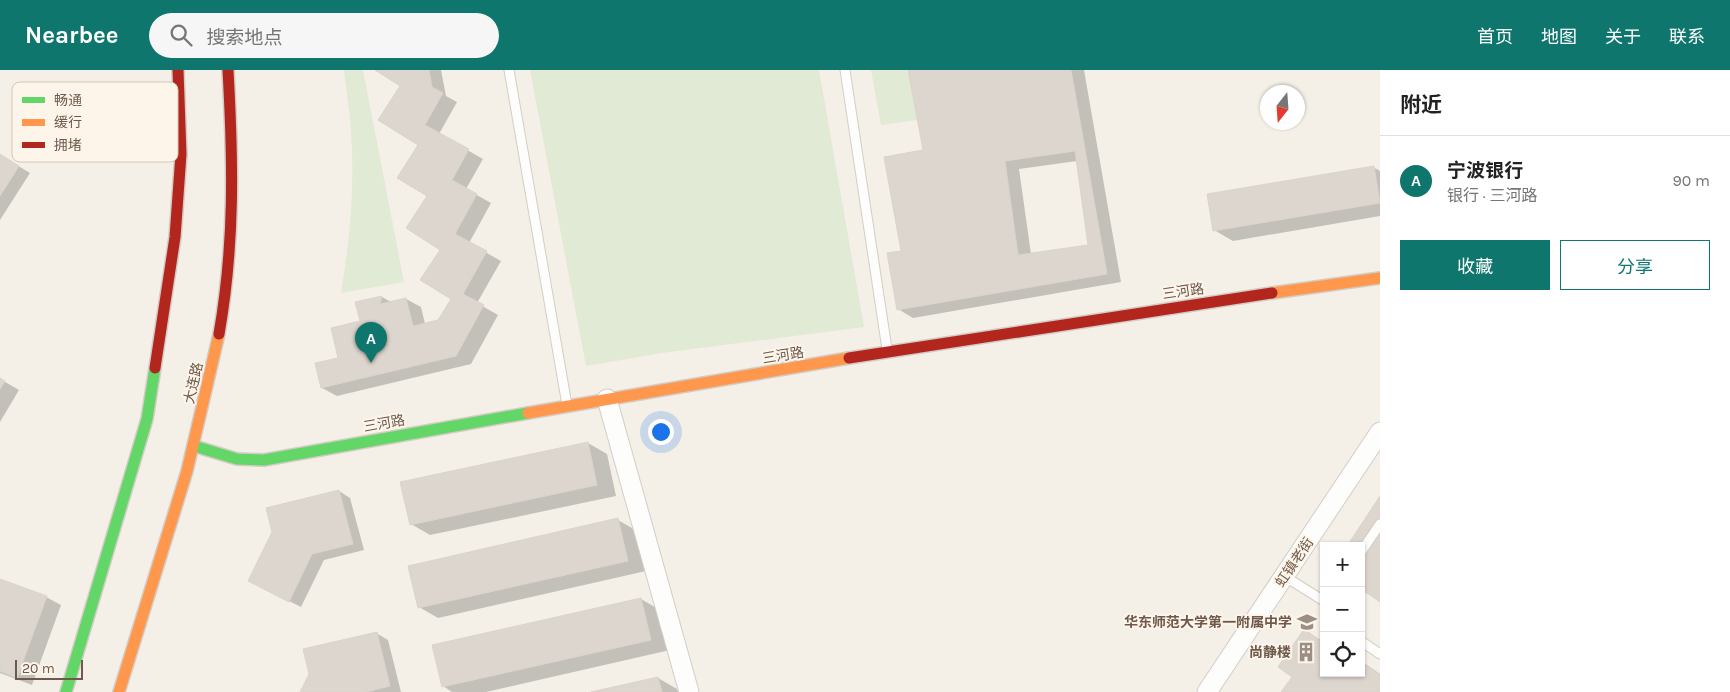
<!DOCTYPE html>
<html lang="zh">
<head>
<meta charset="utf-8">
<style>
  body { margin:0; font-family:Karla,"Noto Sans SC",sans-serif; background:#f6f6f6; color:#222 }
  .controls { position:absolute; right:15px; bottom:15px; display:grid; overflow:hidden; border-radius:0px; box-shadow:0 1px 4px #0004 }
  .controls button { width:45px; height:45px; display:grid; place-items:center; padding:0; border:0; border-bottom:1px solid #e0e0e0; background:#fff; color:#222; font:25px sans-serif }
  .compass { position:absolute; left:1260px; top:15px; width:45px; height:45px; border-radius:50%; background:#fff; box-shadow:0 1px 4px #0004; rotate:197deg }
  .scale { position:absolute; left:15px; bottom:12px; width:68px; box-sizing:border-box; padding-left:5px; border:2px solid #6e594c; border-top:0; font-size:14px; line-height:18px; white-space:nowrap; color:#6e594c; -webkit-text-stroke:4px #fdf5e9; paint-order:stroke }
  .you { position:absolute; left:660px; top:361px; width:18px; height:18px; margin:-12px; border:4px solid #fff; border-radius:50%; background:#1a73e8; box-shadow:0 0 0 8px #1a73e833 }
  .badge { display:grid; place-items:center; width:32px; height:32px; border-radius:50%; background:#0f766e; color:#fff; font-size:16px; font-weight:700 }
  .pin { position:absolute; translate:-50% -41px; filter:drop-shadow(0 1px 2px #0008) }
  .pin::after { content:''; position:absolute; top:26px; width:18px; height:15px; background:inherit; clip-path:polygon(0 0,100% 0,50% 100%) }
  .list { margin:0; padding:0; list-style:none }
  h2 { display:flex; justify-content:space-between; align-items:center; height:65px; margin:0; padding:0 20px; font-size:21px }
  h2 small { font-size:16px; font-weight:400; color:#767676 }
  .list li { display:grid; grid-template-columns:32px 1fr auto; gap:15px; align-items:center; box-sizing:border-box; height:90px; padding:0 20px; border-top:1px solid #e0e0e0 }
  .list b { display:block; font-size:19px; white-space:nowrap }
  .list p { margin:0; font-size:16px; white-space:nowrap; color:#767676 }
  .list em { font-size:16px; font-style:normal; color:#767676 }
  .actions { display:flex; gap:10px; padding:15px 20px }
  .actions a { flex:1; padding:11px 0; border:1px solid #0f766e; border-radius:0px; text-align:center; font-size:18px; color:#0f766e }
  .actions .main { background:#0f766e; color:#fff }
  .icon { flex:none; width:28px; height:28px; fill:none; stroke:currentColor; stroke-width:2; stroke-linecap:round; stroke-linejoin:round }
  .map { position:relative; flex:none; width:1380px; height:622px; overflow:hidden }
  header { display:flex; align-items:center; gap:30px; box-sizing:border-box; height:70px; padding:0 25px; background:#0f766e; color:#fff }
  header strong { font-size:24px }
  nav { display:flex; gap:28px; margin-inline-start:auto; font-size:18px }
  .search { width:350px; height:45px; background:#f6f6f6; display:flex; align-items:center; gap:12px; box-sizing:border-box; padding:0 18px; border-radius:28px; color:#767676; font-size:19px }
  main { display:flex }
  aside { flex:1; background:#fff }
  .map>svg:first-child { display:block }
  .green { fill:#e0ead4 }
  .shadow { fill:#0003; fill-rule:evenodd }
  .building { fill:#ddd6ce; stroke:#dcd3cb; fill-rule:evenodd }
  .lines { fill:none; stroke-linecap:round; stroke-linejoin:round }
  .lane-casing { stroke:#d3cdc6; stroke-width:11 }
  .street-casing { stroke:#d3cdc6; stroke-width:21 }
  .fast-casing { stroke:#d3ccc5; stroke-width:14 }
  .slow-casing { stroke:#d3ccc5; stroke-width:14 }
  .jam-casing { stroke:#d3ccc5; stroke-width:14 }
  .lane { stroke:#fdfdfc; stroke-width:9 }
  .street { stroke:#fdfdfc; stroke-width:19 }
  .fast { stroke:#63d668; stroke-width:11 }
  .slow { stroke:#ff974d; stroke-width:11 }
  .jam { stroke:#b3261e; stroke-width:11 }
  .labels { text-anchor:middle; stroke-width:4; stroke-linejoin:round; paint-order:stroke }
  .street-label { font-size:14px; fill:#6e594c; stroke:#fdf5e9 }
  .poi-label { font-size:14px; font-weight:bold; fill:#6e594c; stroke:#fdf5e9; text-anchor:end }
  .key { fill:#fdf5e9; stroke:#d2c6ba; stroke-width:1 }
  .key-label { font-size:14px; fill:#6e594c }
</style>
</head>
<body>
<header>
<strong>Nearbee</strong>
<div class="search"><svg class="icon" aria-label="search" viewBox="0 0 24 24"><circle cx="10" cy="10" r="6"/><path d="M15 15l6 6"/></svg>搜索地点</div>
<nav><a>首页</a><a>地图</a><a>关于</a><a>联系</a></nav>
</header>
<main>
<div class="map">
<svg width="1380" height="622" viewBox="0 0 1380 622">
  <rect width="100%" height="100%" fill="#f4f0e8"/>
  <path class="green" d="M344,0H363L404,212L341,223C350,170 355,115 351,61C350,41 346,20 344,0Z
    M530,0H819L864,257L662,283L586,296Z
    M871,0H908L917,50L881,55Z"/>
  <path class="shadow" d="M377,0H441L446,26L457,32L439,64L483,89L466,119L491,133L469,173L501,191L477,233L498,245L471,294L337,326L322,318L361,252L382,227L391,232L406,229L421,237L425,254L439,251L453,229L428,126L420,75L401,15Z
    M909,0H1084L1121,212L913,248L898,239L903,182L924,81ZM1077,91L1090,176L1031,184L1019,99Z
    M0,85L30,103L0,150Z
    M1373,97L1380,101V146L1233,171L1214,160Z
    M0,309L19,320L0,352Z
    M588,373L607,384L616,426L430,465L411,454Z
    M339,421L350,428L364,480L324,490L301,537L261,517L273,462Z
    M618,450L637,461L646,501L438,548L419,537Z
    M0,510L46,527L61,535L32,615L0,603Z
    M641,529L660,540L670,580L486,622H452L443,616Z
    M1305,561L1324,572V603H1361V591L1380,604V622H1283L1294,606Z
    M376,563L388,570L401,622H302Z
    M658,608L677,619L678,622H597Z"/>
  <path class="building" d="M375,0H429L432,17L443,23L425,55L469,79L452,110L477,124L455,164L487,181L463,224L484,235L456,286L321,318L315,293L338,288L331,258L360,251L355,232L382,226L380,234L406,228L413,256L438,250L451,229L420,210L440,180L406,158L427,126L397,108L418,75L378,50L400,16Z
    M908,0H1071L1107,204L897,240L887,183L901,181L884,87L923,80ZM1075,81L1088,175L1018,185L1005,91Z
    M0,84L19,96L0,126Z
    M1374,96L1380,133L1213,161L1207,124Z
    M0,308L5,311L0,319Z
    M588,372L597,415L410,455L400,412Z
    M339,420L353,474L312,484L289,532L248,511L272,462L266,438Z
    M1380,426V532L1361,519V476H1347Z
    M618,448L628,491L418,538L408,496Z
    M0,509L47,526L17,608L0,601Z
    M641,528L651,570L442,617L432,575Z
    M1304,559L1324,573V603H1361V592L1380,605V622H1281L1292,607L1278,597Z
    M377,562L390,616L366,622H300L309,604L303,579Z
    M658,607L662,622H591Z"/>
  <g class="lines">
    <defs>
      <path id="lane" d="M509,0L567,335
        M845,0L887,279
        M1361,482L1380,454
        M1284,506L1324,531
        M1361,571L1380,584"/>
      <path id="street" d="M607,329L689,622
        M1207,622L1380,362"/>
      <path id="fast" d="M194,376L237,389L264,390L528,343
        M66,622L147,349L155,298"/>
      <path id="slow" d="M1272,223L1380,208
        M528,343L849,288
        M119,622L187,401L219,264"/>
      <path id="jam" d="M219,264C235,173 233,91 228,0
        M849,288L1272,223
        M155,298L175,167L181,84L178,0"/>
    </defs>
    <use href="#lane" class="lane-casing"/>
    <use href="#street" class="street-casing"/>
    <use href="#fast" class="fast-casing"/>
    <use href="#slow" class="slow-casing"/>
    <use href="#jam" class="jam-casing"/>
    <use href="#lane" class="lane"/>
    <use href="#street" class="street"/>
    <use href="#fast" class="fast"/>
    <use href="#slow" class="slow"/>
    <use href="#jam" class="jam"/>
  </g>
  <defs>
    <symbol id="school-bare" viewBox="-9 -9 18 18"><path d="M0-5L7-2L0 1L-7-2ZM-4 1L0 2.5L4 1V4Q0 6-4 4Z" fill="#9d8e83" stroke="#fdf5e9" stroke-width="2.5" paint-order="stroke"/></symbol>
    <symbol id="building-bare" viewBox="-9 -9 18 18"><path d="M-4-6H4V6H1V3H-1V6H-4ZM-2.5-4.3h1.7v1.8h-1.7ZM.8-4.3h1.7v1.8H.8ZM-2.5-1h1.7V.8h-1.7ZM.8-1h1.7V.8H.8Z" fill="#9d8e83" stroke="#fdf5e9" stroke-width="2.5" paint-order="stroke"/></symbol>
  </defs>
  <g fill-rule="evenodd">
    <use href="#school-bare" x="1293" y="538" width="28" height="28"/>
    <use href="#building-bare" x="1292" y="568" width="28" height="28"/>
  </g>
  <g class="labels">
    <g class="street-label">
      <text transform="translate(1183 221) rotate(-8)" y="5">三河路</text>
      <text transform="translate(783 285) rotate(-9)" y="5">三河路</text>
      <text transform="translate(193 313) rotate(-77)" y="5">大连路</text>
      <text transform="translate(384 353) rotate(-10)" y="5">三河路</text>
      <text transform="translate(1294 492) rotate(-56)" y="5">虹镇老街</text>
    </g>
    <g class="poi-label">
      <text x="1292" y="557">华东师范大学第一附属中学</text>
      <text x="1291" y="587">尚静楼</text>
    </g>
  </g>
  <rect x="12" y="12" width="166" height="80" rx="8" class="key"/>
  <rect x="22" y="27" width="23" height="6" fill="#63d668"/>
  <rect x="22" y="49" width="23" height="7" fill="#ff974d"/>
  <rect x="22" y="72" width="23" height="6" fill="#b3261e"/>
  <g class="key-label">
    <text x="54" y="35">畅通</text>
    <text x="54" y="57">缓行</text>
    <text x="54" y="80">拥堵</text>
  </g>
</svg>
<div class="controls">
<button>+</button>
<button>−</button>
<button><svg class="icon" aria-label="locate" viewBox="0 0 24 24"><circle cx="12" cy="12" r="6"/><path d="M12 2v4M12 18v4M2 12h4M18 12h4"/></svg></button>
</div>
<svg class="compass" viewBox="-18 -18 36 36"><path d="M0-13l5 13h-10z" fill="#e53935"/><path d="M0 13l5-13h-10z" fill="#767676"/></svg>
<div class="scale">20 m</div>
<div class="you"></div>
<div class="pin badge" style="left:371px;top:293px">A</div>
</div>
<aside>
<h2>附近<small></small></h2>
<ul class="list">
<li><span class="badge">A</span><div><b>宁波银行</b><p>银行 · 三河路</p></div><em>90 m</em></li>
</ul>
<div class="actions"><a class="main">收藏</a><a>分享</a></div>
</aside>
</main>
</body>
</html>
